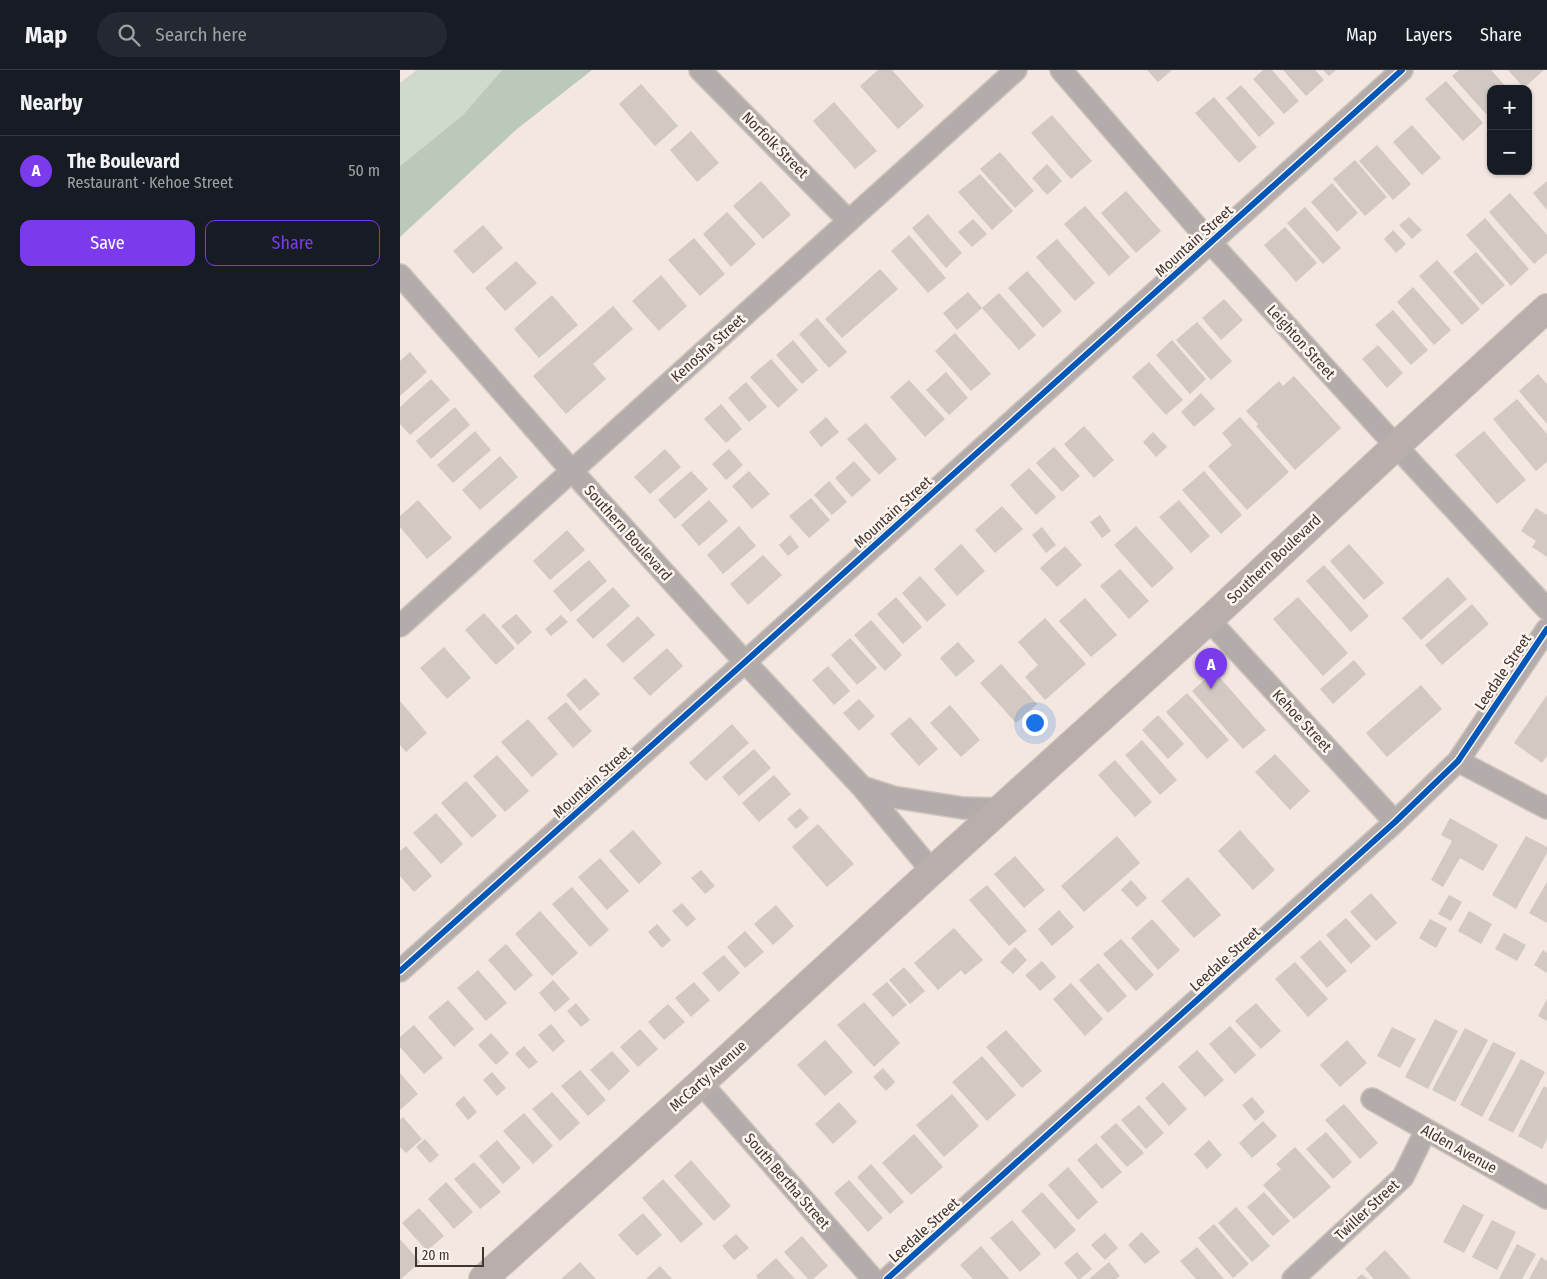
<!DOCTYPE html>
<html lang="en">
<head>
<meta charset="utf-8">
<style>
  body { margin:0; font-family:"Fira Sans Condensed",sans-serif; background:#242831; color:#f1f3f6 }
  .controls { position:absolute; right:15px; top:15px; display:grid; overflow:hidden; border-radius:10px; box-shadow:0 1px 4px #0004 }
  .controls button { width:45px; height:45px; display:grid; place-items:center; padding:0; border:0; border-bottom:1px solid #363941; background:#171b24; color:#f1f3f6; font:25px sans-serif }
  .scale { position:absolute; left:15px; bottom:12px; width:69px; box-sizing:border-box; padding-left:5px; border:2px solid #3f3631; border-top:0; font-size:14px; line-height:18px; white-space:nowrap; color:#3f3631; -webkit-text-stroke:4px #fef5ef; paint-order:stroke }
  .you { position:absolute; left:634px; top:652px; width:18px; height:18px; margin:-12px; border:4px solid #fff; border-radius:50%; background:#1a73e8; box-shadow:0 0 0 8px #1a73e833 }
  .badge { display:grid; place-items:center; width:32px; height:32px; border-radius:50%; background:#7c3aed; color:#fff; font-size:16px; font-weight:700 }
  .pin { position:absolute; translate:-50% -41px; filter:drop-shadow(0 1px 2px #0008) }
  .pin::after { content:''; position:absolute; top:26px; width:18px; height:15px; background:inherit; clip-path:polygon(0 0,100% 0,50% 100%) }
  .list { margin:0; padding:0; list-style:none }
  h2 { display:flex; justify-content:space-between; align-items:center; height:65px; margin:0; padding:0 20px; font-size:21px }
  h2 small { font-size:16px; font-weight:400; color:#9ea1a6 }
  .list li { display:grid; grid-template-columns:32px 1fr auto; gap:15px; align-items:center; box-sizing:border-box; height:70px; padding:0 20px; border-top:1px solid #363941 }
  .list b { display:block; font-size:19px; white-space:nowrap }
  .list p { margin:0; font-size:16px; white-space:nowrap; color:#9ea1a6 }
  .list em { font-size:16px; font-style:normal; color:#9ea1a6 }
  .actions { display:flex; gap:10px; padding:15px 20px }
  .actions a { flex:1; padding:11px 0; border:1px solid #7c3aed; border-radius:10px; text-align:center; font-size:18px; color:#7c3aed }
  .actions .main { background:#7c3aed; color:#fff }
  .icon { flex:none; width:28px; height:28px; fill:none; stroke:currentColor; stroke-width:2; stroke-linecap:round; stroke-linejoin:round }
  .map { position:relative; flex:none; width:1147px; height:1209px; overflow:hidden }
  header { display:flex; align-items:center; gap:30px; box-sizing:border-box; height:70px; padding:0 25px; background:#171b24; border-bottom:1px solid #363941 }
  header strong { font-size:24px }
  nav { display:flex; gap:28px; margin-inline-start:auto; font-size:18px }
  .search { width:350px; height:45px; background:#242831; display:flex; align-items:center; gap:12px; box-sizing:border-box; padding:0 18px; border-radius:28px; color:#9ea1a6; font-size:19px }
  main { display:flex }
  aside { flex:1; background:#171b24 }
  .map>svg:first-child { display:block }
  .green { fill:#cfdacc }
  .forest { fill:#bbc9b9 }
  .building { fill:#d1c9c2 }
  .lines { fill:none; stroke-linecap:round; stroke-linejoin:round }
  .minor-casing { stroke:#cdc4be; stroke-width:24 }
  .primary-casing { stroke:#cdc4be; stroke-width:30 }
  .minor { stroke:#b4acab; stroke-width:21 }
  .primary { stroke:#b8aeac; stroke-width:28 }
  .cycleway-casing { stroke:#fef5ef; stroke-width:9 }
  .cycleway { stroke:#0057b8; stroke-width:6 }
  .labels { text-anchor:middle; stroke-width:5; stroke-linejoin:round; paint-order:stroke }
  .street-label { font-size:15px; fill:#3f3631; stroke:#fef5ef }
</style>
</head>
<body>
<header>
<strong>Map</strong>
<div class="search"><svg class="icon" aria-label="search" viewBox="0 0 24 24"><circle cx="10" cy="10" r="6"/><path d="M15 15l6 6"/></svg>Search here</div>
<nav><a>Map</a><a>Layers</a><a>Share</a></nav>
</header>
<main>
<aside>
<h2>Nearby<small></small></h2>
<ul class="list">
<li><span class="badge">A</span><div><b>The Boulevard</b><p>Restaurant · Kehoe Street</p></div><em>50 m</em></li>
</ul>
<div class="actions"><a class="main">Save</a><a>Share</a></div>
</aside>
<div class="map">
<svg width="1147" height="1209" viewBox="0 0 1147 1209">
  <rect width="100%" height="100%" fill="#f3e7df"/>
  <path class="green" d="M17,0H102L63,45L0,96V13Z"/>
  <path class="forest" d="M102,0H192L117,59L0,167V96L63,45Z"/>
  <path class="building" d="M478,0H492L524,36L498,59L460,16Z
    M747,0H772L758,12Z
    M863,0H872L899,31L884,44L853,9Z
    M883,0H915L924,10L906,26Z
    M923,0H936L929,6Z
    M1059,0H1091L1108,19H1091V40L1086,44L1052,6Z
    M1108,0H1144L1124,18Z
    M1046,11L1083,53L1063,71L1025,29Z
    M241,14L278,56L255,76L219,34Z
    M841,15L875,53L859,67L826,28Z
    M814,27L857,77L839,93L795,43Z
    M434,32L477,81L455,99L413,51Z
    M652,45L692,91L671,109L631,63Z
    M1012,55L1041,88L1022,105L993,72Z
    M291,61L319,93L297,112L270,80Z
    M977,75L1011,114L993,130L959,91Z
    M600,82L634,121L615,138L580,99Z
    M955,90L987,127L965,146L933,109Z
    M647,94L662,111L647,125L632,108Z
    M580,104L613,141L592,160L558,122Z
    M361,111L391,145L363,169L333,136Z
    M1147,111V140L1133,123Z
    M932,113L958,143L937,162L911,132Z
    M726,121L761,161L736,183L701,143Z
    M1110,123L1147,165V183L1134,194L1089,142Z
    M685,136L730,187L709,206L664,154Z
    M905,137L941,178L923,194L887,153Z
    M327,142L356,174L331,197L303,164Z
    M528,144L562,183L546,198L512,158Z
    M1009,147L1022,160L1012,169L999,155Z
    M1085,148L1129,199L1111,216L1066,165Z
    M573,149L587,164L572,177L558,162Z
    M83,155L103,178L73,204L53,181Z
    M885,157L917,193L896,212L864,175Z
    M993,160L1006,174L996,183L984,169Z
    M509,165L546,208L528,223L491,181Z
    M294,168L325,204L300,226L268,190Z
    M657,169L695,213L675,231L636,187Z
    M1076,182L1105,215L1082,235L1053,202Z
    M1037,190L1080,239L1062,255L1019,206Z
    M116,191L137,213L105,241L85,218Z
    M480,199L498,219L442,268L425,249Z
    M627,201L662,241L643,258L608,218Z
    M261,205L287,236L259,261L232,231Z
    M1013,217L1051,260L1034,275L997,232Z
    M568,222L582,238L557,260L543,243Z
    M599,223L636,265L619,280L582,238Z
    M152,225L178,255L139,288L114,259Z
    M824,229L843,250L821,270L802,248Z
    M213,236L233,259L193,294L206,309L166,344L133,306Z
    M993,240L1028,280L1011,295L975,255Z
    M417,248L447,282L429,298L399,264Z
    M797,252L832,291L811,310L776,270Z
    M555,263L591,304L571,321L535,281Z
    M393,270L418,300L402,314L376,285Z
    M772,270L806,309L790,324L756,285Z
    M978,275L1003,303L987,318L962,289Z
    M10,282L27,302L0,326V291Z
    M371,289L398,320L378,338L350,307Z
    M749,292L783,330L766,345L732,307Z
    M546,302L568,328L549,345L526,320Z
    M1138,304L1147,314V354L1119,321Z
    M894,306L941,358L895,400L856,356L858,354L846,341L879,311L883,316Z
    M31,309L50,330L10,365L0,354V337Z
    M509,310L545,349L525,367L490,327Z
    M346,312L367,337L349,352L328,328Z
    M801,323L815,339L794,357L781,342Z
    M1117,329L1147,364V392L1136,401L1093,349Z
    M321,334L342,359L326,373L304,349Z
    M55,337L70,355L31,389L16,371Z
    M426,347L439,362L421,377L409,362Z
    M840,347L889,402L847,440L808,396L832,375L822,363Z
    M466,353L497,389L479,405L447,369Z
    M684,356L714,390L694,408L664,374Z
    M75,361L91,380L53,413L37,395Z
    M1084,361L1126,410L1097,434L1055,385Z
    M753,362L767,377L756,387L743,372Z
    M654,377L680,406L662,422L636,393Z
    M265,379L281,397L250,424L234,407Z
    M329,379L343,395L326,410L312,394Z
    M100,386L118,407L80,440L62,420Z
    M454,391L471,410L452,427L435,408Z
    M629,398L656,427L636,445L610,415Z
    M291,401L308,419L275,449L258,430Z
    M349,401L370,424L352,439L332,416Z
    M804,401L842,445L821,464L782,420Z
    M429,411L447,432L432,445L414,425Z
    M411,428L430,450L409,468L389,446Z
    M18,430L52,468L27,489L0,457V446Z
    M309,430L328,451L299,476L281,455Z
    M779,430L810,466L791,483L759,447Z
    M602,436L623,459L595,483L575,460Z
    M1136,438L1147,445V487L1132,477L1136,471L1121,461Z
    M700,445L711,461L702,468L690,452Z
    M339,456L356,476L323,504L307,485Z
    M736,456L774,498L752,518L714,475Z
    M642,457L656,475L646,483L632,465Z
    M167,460L185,480L150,510L133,491Z
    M390,465L399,477L388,486L379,475Z
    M561,474L585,501L557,526L534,499Z
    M949,474L984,513L964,530L930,491Z
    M665,476L682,495L657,517L640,498Z
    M363,485L382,505L348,535L330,514Z
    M189,490L207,511L171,542L153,521Z
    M924,495L969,546L951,562L906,511Z
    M720,499L749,531L729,549L700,516Z
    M520,506L546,535L527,552L502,523Z
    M1048,507L1067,529L1021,570L1002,548Z
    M213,517L230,536L193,569L176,550Z
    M496,527L522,557L503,574L477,544Z
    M898,527L948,583L923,606L873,549Z
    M685,528L717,565L691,587L659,551Z
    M1072,534L1089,554L1042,595L1025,575Z
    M84,543L115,578L96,595L65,560Z
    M116,544L132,562L118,575L101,556Z
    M161,545L168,552L151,566L145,559Z
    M238,546L255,565L223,593L206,575Z
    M645,548L686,594L645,630L625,607L638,595L618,572Z
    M471,550L502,585L485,601L454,565Z
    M450,568L477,598L457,615L431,585Z
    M558,572L575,591L556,607L540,588Z
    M44,577L71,608L47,629L20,598Z
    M267,578L283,596L250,626L233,608Z
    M954,590L966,604L933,634L920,619Z
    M601,594L637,634L616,653L580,613Z
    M428,596L450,621L434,635L412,610Z
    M814,601L866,660L843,679L792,621Z
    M185,608L200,624L180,641L166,625Z
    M1021,615L1042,639L987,687L966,663Z
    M787,623L829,670L807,689L766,642Z
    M1147,625V686L1142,693L1114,673Z
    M459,629L475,646L459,661L443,643Z
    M0,631L27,663L6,682L0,675Z
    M166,632L192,661L173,678L147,648Z
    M550,635L580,670L561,687L530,653Z
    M758,645L784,674L768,689L742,660Z
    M510,647L538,679L519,696L490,664Z
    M128,649L158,684L132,707L101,672Z
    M332,654L349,673L306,711L289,693Z
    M742,670L777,710L760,725L725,685Z
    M354,679L371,698L339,726L322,707Z
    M875,684L910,721L890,740L855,702Z
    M97,685L129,721L105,742L73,706Z
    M715,690L752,732L735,747L698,705Z
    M374,705L391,724L359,752L342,733Z
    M66,711L97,746L72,768L41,733Z
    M400,738L409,748L396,759L387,749Z
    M36,743L63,774L41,794L13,763Z
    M1050,748L1098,775L1083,801L1060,788L1043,817L1031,810L1052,771L1041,765Z
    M418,754L454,794L427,817L392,777Z
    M233,760L262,793L239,814L209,781Z
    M840,760L875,800L853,820L818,781Z
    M717,766L740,793L684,842L661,816Z
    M1126,766L1147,777V783L1116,839L1092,825Z
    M6,776L32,806L14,822L0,806V781Z
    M615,786L645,820L624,838L594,804Z
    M200,788L229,821L207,840L178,807Z
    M301,800L315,816L305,824L291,808Z
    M788,807L821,845L794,868L761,831Z
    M731,810L747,828L737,837L721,820Z
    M1147,812V853L1129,843Z
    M587,815L627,861L609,876L569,830Z
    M172,817L209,860L190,877L152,834Z
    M971,823L997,853L976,871L950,842Z
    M1049,825L1062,832L1051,851L1038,844Z
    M282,833L296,849L287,857L272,841Z
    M376,835L394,856L373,875L354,854Z
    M659,840L674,857L652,876L638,859Z
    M140,841L178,883L152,906L115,864Z
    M1069,841L1092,854L1081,874L1058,861Z
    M946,848L971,876L951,894L926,865Z
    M752,849L780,880L758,900L731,868Z
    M1030,849L1047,858L1036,878L1019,868Z
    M257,854L271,870L262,878L248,862Z
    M554,858L583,890L565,905L561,900L538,920L514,893Z
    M345,861L364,882L345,898L327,877Z
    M1104,863L1126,875L1117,891L1095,879Z
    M721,869L754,905L736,921L703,884Z
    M920,870L947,901L927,918L900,887Z
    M106,874L133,905L115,921L88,890Z
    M615,877L627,890L613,904L600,892Z
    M1143,880L1147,883V903L1134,895Z
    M324,885L340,903L319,922L302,903Z
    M642,891L656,907L640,921L625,905Z
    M895,892L928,929L908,947L875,909Z
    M698,893L727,926L708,943L679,910Z
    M504,897L525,921L510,934L489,910Z
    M78,900L107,933L86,951L57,918Z
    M153,910L170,929L155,942L139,923Z
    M294,912L310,930L291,947L275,928Z
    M487,912L507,935L493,947L472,924Z
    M671,913L703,949L685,966L653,929Z
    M1147,929V951L1138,946Z
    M48,930L74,959L54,977L28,947Z
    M464,932L500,973L474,997L437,955Z
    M176,933L190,950L181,957L167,941Z
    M856,933L881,961L861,979L835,951Z
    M268,934L285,952L264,970L248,952Z
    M1035,949L1058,961L1028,1019L1005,1007Z
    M151,954L165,971L153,982L138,965Z
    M14,955L43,988L24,1004L0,977V967Z
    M830,956L856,985L835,1004L809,974Z
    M992,957L1016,969L1000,998L977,986Z
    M1065,958L1088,970L1055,1032L1032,1020Z
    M240,959L258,979L238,997L220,977Z
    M606,960L642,1001L622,1018L586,977Z
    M91,963L109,983L96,995L78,975Z
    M425,970L453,1002L425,1026L397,995Z
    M947,970L967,993L940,1017L920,995Z
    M1093,972L1116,983L1082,1047L1060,1035Z
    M124,976L138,992L129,999L115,984Z
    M797,980L824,1010L805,1027L778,997Z
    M212,981L230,1001L209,1021L190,1000Z
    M582,986L616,1025L587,1051L552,1012Z
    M1121,989L1145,1002L1113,1063L1088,1050Z
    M483,998L495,1012L486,1021L473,1007Z
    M180,1000L206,1030L188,1046L161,1016Z
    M92,1002L106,1018L97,1026L83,1010Z
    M0,1003L18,1024L0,1040Z
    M763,1012L787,1039L769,1056L745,1028Z
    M1144,1016L1147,1018V1069L1142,1079L1118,1066Z
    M152,1022L180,1053L160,1071L132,1039Z
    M552,1024L579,1056L544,1087L516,1055Z
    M64,1026L77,1042L68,1050L55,1034Z
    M852,1027L865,1042L855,1051L842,1035Z
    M439,1032L457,1052L433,1074L415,1054Z
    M944,1034L978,1073L960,1089L925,1050Z
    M739,1035L764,1063L746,1079L721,1050Z
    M124,1043L153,1076L133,1094L103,1061Z
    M3,1047L22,1069L6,1083L0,1077V1050Z
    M863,1051L877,1066L852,1088L839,1073Z
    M716,1053L744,1083L727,1097L700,1067Z
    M926,1062L952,1092L933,1109L906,1079Z
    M514,1064L543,1097L511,1125L482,1093Z
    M25,1069L39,1085L30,1093L16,1077Z
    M97,1070L121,1098L103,1114L79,1086Z
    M809,1070L822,1085L807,1099L794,1084Z
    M696,1073L722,1102L702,1119L677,1090Z
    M895,1077L931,1117L894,1149L863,1115L881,1099L876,1094Z
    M291,1090L331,1136L314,1151L274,1106Z
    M74,1092L101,1122L80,1139L54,1109Z
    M471,1094L504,1132L490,1144L457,1107Z
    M668,1097L698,1132L678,1150L648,1115Z
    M263,1109L303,1154L281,1173L242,1128Z
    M449,1110L483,1148L468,1162L434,1123Z
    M46,1112L73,1142L54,1159L28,1129Z
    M642,1122L676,1160L655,1179L621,1141Z
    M864,1122L890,1151L873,1166L847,1137Z
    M1063,1134L1084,1145L1064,1183L1043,1172Z
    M836,1137L870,1176L852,1192L818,1153Z
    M19,1138L44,1166L27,1181L2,1153Z
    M243,1143L262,1165L237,1186L218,1165Z
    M612,1150L641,1184L620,1202L590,1168Z
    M1092,1150L1116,1162L1097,1200L1072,1187Z
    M814,1154L849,1194L833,1208L798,1168Z
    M742,1162L760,1182L745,1194L728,1175Z
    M705,1163L718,1178L705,1190L691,1175Z
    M336,1164L349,1178L334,1190L322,1176Z
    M402,1166L428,1196L413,1209H408L384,1182Z
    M0,1169L20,1192L1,1209H0Z
    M1117,1174L1136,1184L1122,1209H1099Z
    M581,1176L609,1209H573L560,1195Z
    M797,1177L824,1209H796L780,1191Z
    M985,1180L1011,1209H974L965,1199Z
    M677,1182L692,1199L680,1209H678L664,1193Z
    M1141,1187L1147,1191V1209H1129Z
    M376,1188L395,1209H358L356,1206Z
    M180,1192L196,1209H161Z
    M709,1192L720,1206L716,1209H689Z
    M260,1196L272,1209H246Z
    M962,1204L967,1209H956Z"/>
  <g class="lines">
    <defs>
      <path id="minor" d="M300,0L449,151
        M661,0L811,173L996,376L1147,539
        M0,205L172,401L345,592L462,717L532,801
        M809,550L995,752
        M0,556L616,0
        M1058,691L1147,738
        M462,717L493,727L563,738L601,739
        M0,901L345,592L1002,0
        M301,1013L473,1209
        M972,1029L1147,1128
        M487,1209L995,752L1058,691L1147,559
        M893,1209L1003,1107L1026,1060"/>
      <path id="primary" d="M83,1209L301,1013L532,801L809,550L996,376L1147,238"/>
    </defs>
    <use href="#minor" class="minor-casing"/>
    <use href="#primary" class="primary-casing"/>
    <use href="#minor" class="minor"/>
    <use href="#primary" class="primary"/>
    <defs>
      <path id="cycleway" d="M0,901L345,592L1002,0
        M487,1209L995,752L1058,691L1147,559"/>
    </defs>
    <use href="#cycleway" class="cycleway-casing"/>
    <use href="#cycleway" class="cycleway"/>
  </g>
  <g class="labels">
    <g class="street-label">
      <text transform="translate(375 75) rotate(45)" y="5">Norfolk Street</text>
      <text transform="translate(794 171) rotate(-42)" y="5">Mountain Street</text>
      <text transform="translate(901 272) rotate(48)" y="5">Leighton Street</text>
      <text transform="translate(308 278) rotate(-42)" y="5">Kenosha Street</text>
      <text transform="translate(493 442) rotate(-42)" y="5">Mountain Street</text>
      <text transform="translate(228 463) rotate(48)" y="5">Southern Boulevard</text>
      <text transform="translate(874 489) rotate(-43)" y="5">Southern Boulevard</text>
      <text transform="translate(1103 602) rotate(-56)" y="5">Leedale Street</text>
      <text transform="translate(902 651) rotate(47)" y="5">Kehoe Street</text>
      <text transform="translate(192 712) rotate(-42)" y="5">Mountain Street</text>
      <text transform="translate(825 889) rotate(-42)" y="5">Leedale Street</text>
      <text transform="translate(308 1006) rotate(-42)" y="5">McCarty Avenue</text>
      <text transform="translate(1059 1079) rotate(29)" y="5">Alden Avenue</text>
      <text transform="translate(387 1111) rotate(49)" y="5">South Bertha Street</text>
      <text transform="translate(967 1140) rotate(-43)" y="5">Twiller Street</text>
      <text transform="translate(524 1160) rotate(-42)" y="5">Leedale Street</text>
    </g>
  </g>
</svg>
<div class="controls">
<button>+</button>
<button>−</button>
</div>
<div class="scale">20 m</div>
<div class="you"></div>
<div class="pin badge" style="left:811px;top:619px">A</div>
</div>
</main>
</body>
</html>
